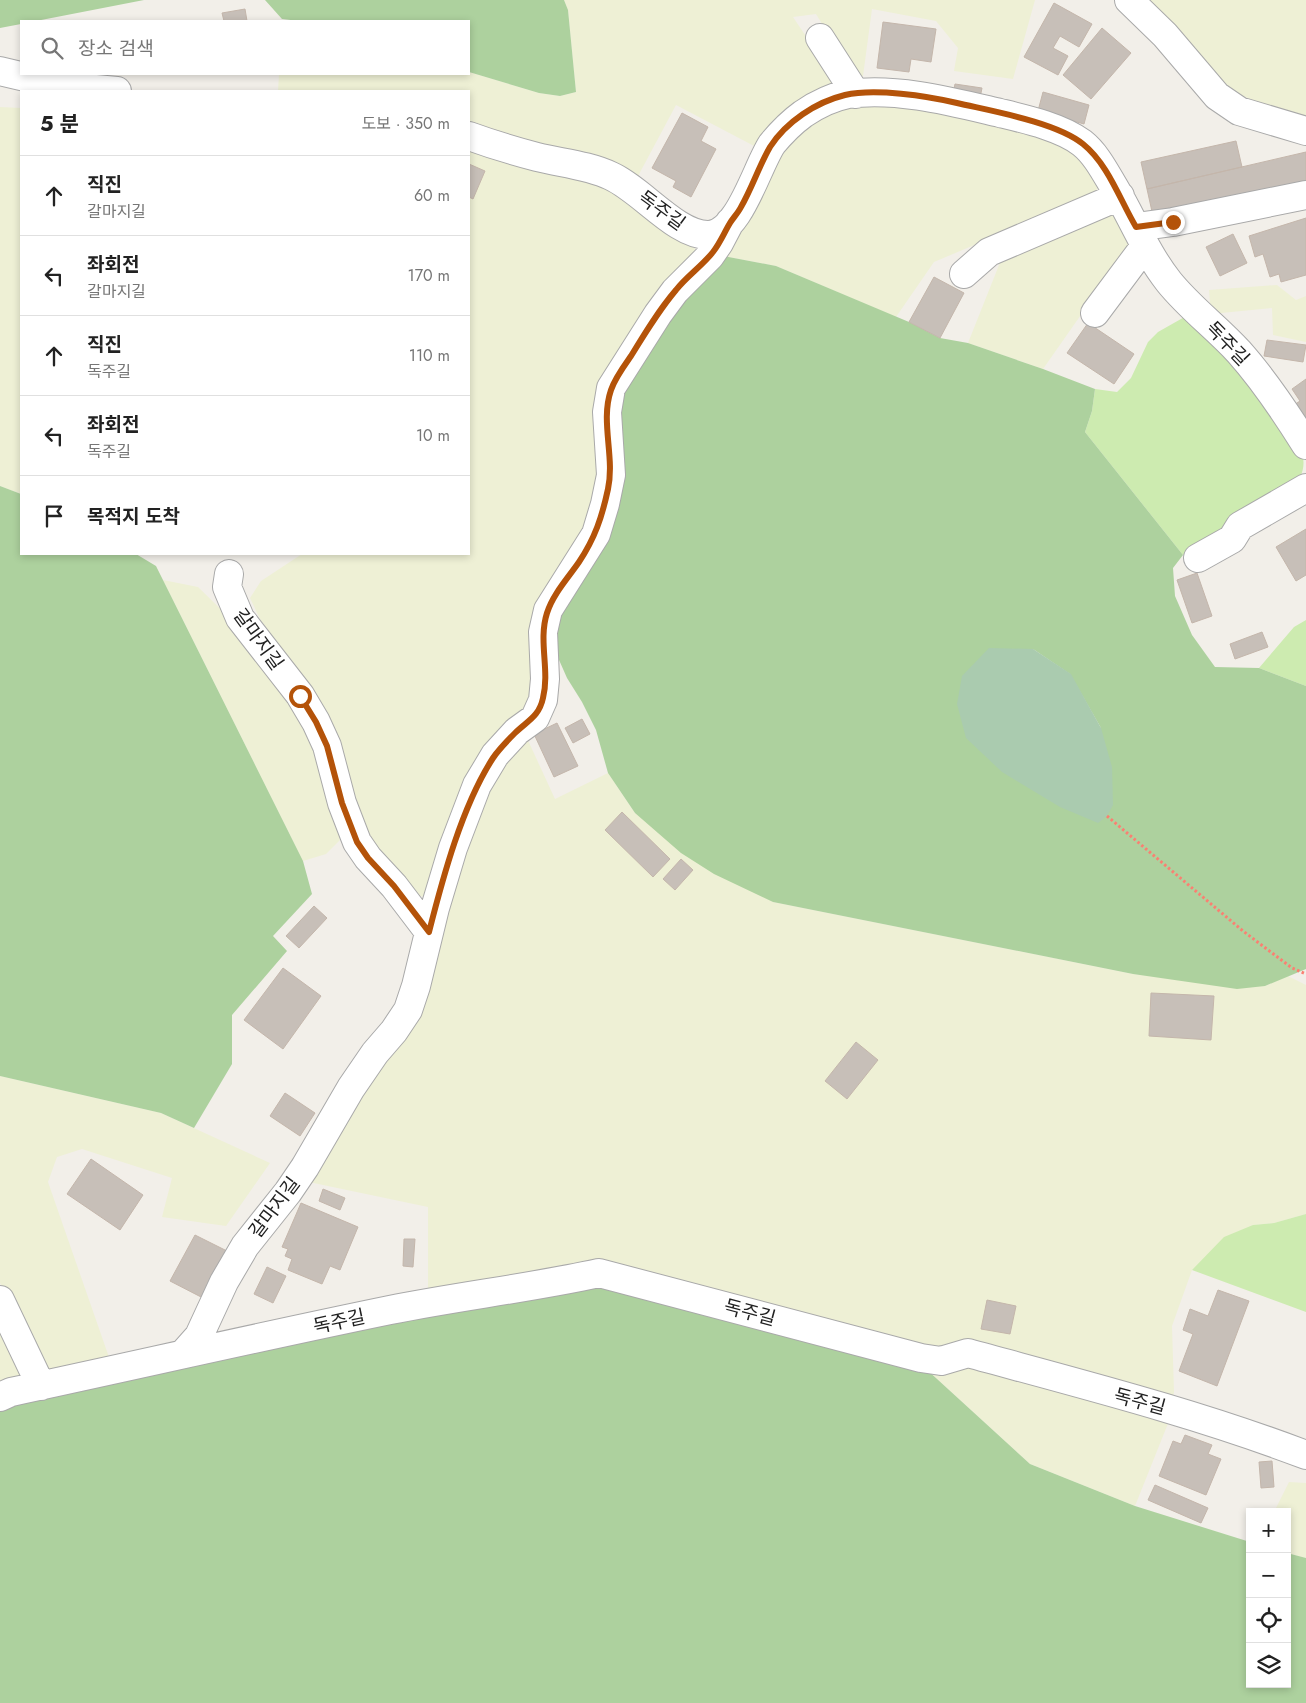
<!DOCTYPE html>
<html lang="ko">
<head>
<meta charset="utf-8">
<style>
  body { margin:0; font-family:Jost,"Noto Sans KR",sans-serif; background:#f6f6f6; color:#222 }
  .controls { position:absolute; right:15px; bottom:15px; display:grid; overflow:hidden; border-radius:0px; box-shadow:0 2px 8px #0003 }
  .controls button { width:45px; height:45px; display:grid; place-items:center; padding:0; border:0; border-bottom:1px solid #e0e0e0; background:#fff; color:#222; font:25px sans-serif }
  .stop { position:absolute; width:15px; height:15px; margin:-11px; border:4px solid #b45309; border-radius:50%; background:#fff }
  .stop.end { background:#b45309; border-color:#fff; box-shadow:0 1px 5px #0008 }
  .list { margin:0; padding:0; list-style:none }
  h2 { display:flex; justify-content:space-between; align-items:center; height:65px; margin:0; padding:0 20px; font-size:21px }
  h2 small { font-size:16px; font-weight:400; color:#767676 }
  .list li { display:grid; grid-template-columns:32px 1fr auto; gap:15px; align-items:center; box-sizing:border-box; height:80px; padding:0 20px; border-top:1px solid #e0e0e0 }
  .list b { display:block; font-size:19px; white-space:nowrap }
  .list p { margin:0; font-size:16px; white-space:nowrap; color:#767676 }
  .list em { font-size:16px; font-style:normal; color:#767676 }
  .icon { flex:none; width:28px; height:28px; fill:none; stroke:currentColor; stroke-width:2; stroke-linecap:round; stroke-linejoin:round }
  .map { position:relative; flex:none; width:1306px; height:1703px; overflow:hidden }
  .search { position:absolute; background:#fff; box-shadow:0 2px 8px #0003; left:20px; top:20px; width:450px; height:55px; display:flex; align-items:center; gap:12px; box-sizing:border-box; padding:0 18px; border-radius:0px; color:#767676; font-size:19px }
  .panel { position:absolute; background:#fff; box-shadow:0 2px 8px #0003; left:20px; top:90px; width:450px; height:465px; border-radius:0px }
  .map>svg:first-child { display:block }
  .farmland { fill:#eef0d5 }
  .grass { fill:#cdebb0 }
  .forest { fill:#add19e; fill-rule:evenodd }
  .cemetery { fill:#aacbaf }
  .building { fill:#c7bfb8; stroke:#c4b6ab }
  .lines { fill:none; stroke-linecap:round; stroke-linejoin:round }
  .minor-casing { stroke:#a9a9a9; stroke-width:30 }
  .path { stroke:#fa8072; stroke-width:3; stroke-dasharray:2.5 2.5; stroke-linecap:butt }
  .minor { stroke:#fff; stroke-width:28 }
  .route { stroke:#b45309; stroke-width:6 }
  .labels { text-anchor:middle; stroke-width:5; stroke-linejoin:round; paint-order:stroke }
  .street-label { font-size:19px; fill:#222; stroke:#fff }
</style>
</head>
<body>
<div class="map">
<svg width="1306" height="1703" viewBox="0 0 1306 1703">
  <rect width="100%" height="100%" fill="#f2efe9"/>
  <path class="farmland" d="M564,0H1035L1013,79L954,71L958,48L936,21L872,9L863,76L853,75L816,14L793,17L836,81L830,91L756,147L676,105L637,178L469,128V91H278L279,74H469V72L539,93L560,96L576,92L568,10Z
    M1140,0H1306V117L1269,107L1231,91Z
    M882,104L1010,123L1075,147L1099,186L1093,195L934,262L896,317L776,266L718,255L780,148L831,106Z
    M0,107L21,108V494L0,486Z
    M469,146L591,177L692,244L698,254L606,473L537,700L425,896L416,897L373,851L294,665L260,619L250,598L261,581L302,554H469Z
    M1104,212L1121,219L1132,242L1043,369L968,343L1003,255Z
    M1277,285L1296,300L1306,296V342L1273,335L1272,308L1211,314L1209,290Z
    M163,580L198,587L239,627L315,739L332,790L340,840L326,854L303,861Z
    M526,736L555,799L608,773L635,813L773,902L1133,974L1265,986L1288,976L1306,985V1214L1274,1223L1253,1225L1192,1270L1172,1326L1174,1392L1172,1402L941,1356L428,1296V1207L304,1181L367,1078L465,838L482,792Z
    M0,1076L161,1113L270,1163L226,1226L162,1217L172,1178L82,1149L57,1157L48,1182L111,1363L52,1377L42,1370L0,1283Z
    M0,1324L23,1373L21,1382L0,1390Z
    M971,1364L1169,1421L1135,1506L1030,1464L925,1368Z
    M1289,1482L1306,1483V1558L1287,1553V1512H1274Z"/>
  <path class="grass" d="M1188,315L1218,340L1301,448C1304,459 1305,467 1300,477L1221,535L1183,555L1085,432L1092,411L1095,389L1117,392L1131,378L1148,342L1158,332Z
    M1306,620V686L1259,668L1294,627Z
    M1306,1214V1312L1192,1270L1224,1237L1253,1225L1274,1223Z"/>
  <path class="forest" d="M0,0H144L36,21H21V24L0,28Z
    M265,0H564L568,10L576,92L560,96L539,93L469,72V21H299L282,19Z
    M718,255L776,266L909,322L940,338L968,343L1043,369L1095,389L1092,411L1085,432L1183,555L1173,568L1175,596L1192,635L1215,667L1259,668L1306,686V969L1265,986L1237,989L1133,974L773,902L714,874L681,853L635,813L608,773L596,730L582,702L567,678L552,644L556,606L572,585L618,389ZM1033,649L1070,674L1101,728Z
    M0,486L21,494V554H136L156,566L303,861L312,894L273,936L287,951L232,1015V1064L194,1128L161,1113L0,1076Z
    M597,1279L925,1368L1030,1464L1135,1506L1250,1542V1684H1287V1553L1306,1558V1703H0V1408L129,1372Z"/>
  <path class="cemetery" d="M989,648L1033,649L1071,674L1101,728L1112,767L1113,805L1107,816L1098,823L1060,807L1002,772L966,738L957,704L962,676Z"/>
  <path class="building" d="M1054,3L1092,24L1079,47L1060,36L1053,48L1068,56L1058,75L1024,57Z
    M245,9L247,21H224L222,13Z
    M883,22L936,29L931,62L911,59L909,72L877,68Z
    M1102,28L1131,53L1091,99L1063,75Z
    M955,84L982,88L979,103L952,98Z
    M1043,92L1089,105L1084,124L1038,111Z
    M682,113L708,127L701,141L716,149L691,197L673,187L676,181L652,168Z
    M1236,141L1242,167L1147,189L1141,162Z
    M1306,152V181L1153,216L1147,189Z
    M469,164L485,171L473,199L469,197Z
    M1306,218V275L1281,282L1279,274L1270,277L1263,254L1255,257L1249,236Z
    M1233,234L1247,263L1220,276L1206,247Z
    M934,277L964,293L940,338L909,322Z
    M1088,323L1134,354L1114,384L1067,353Z
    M1267,340L1306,345L1303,362L1264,356Z
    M1306,379V422L1294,405L1300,401L1292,389Z
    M1306,529V575L1296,581L1276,547Z
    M1197,573L1212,616L1192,623L1177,580Z
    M1262,632L1268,647L1235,659L1230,644Z
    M582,719L590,734L573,743L565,728Z
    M557,723L578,766L554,777L534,734Z
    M622,812L670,859L653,877L605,830Z
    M681,859L693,870L675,890L663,879Z
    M314,906L327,918L299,948L286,936Z
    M283,968L321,996L283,1049L244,1020Z
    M1151,993L1214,996L1211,1040L1149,1036Z
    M856,1042L878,1060L847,1099L825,1081Z
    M285,1093L315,1113L300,1136L270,1116Z
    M91,1159L143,1195L120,1230L67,1194Z
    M323,1189L345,1198L340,1210L319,1201Z
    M301,1203L358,1227L340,1270L330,1266L322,1284L288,1270L292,1259L285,1256L288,1249L282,1247Z
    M195,1235L227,1251L203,1298L170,1281Z
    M404,1239H415L413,1267L403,1266Z
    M267,1267L286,1276L273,1303L254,1294Z
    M1218,1290L1249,1301L1217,1386L1179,1371L1193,1334L1183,1330L1190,1309L1208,1316Z
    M987,1300L1016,1306L1010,1334L981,1329Z
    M1185,1435L1212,1445L1208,1454L1221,1459L1206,1495L1159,1476L1173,1441L1181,1444Z
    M1272,1461L1274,1487L1261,1488L1259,1462Z
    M1155,1485L1208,1508L1201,1523L1148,1500Z"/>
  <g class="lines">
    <defs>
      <path id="minor" d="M1129,0L1165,35L1217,96L1239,111L1306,131
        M820,38L856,94
        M0,71L63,86L117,91
        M469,136C491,144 514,151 537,157C561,163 588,165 611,176C642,190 676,235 708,235C739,235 757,166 772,144C781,133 792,122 803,114C816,105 833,97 848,94C897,87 953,102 1000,113C1025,119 1061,127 1082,143C1096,154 1105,172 1114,187C1133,219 1146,253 1169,282C1190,308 1216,327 1239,352C1264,380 1286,413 1306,445
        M1136,227L1173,222L1306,195
        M964,274L989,252L1120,196
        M1095,313L1145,246
        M1198,558L1232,539L1240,526L1306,488
        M229,574L227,587L240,618L300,695L316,722L327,746L342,803L357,842L368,858L394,886L429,932
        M0,1300L41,1386
        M183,1354L199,1336L224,1282L245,1246L288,1192L305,1167L351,1088L375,1053L394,1031L408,1010L416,986L435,908L453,848L477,785L495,755L517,731L535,718L543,700L545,679L543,632L548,610L596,534L605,504L611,475L607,412L611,388L658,314L675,291L710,256L719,243L730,222
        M0,1397L11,1392C137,1365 263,1336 390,1310C460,1296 530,1288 599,1273L921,1358L941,1361L968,1353C1081,1384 1196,1413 1306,1455"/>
    </defs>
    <use href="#minor" class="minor-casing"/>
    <path class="path" d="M1107,816L1243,931L1292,968L1306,974"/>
    <use href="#minor" class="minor"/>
  </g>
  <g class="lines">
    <path class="route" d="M300,696L316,722L327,746L342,803L357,842L368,858L394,886L429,932C443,877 462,806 493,758C499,749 507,741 515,733C527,721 539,717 543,698C550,670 538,641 547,613C553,594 568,578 579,562C595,538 602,517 608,489C615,456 600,422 611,390C615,378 624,366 631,356C645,333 659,310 676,290C687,276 702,266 713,252C720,243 724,233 730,223C733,218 738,213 741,207C752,188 759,166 770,147C786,122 816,102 845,95C875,88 927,96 957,103C991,111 1056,122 1083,144C1108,164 1120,200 1136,227L1173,222"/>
  </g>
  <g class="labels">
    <g class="street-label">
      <text transform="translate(662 210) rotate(36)" y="7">독주길</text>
      <text transform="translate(1228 343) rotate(46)" y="7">독주길</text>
      <text transform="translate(259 639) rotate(54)" y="7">갈마지길</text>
      <text transform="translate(274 1207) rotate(-53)" y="7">갈마지길</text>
      <text transform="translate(750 1312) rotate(15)" y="7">독주길</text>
      <text transform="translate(339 1321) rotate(-12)" y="7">독주길</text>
      <text transform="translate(1140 1401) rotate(15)" y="7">독주길</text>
    </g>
  </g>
</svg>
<div class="controls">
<button>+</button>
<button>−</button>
<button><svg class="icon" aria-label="locate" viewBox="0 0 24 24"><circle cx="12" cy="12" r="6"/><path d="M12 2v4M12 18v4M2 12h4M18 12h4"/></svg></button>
<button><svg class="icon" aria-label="layers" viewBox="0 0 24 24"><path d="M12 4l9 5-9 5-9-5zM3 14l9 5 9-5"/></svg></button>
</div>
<div class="stop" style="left:300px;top:696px"></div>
<div class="stop end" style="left:1173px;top:222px"></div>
<div class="search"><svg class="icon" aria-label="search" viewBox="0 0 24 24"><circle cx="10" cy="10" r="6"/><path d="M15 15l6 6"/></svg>장소 검색</div>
<section class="panel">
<h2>5 분<small>도보 · 350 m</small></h2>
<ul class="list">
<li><svg class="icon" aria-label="ahead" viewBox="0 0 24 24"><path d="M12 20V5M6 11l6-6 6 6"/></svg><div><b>직진</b><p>갈마지길</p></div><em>60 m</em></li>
<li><svg class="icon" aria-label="left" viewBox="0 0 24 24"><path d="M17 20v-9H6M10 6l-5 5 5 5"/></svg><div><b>좌회전</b><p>갈마지길</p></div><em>170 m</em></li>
<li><svg class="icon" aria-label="ahead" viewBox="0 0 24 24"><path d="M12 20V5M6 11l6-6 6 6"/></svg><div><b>직진</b><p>독주길</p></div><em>110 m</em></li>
<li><svg class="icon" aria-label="left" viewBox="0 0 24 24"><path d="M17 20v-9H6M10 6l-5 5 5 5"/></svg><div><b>좌회전</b><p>독주길</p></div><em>10 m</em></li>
<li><svg class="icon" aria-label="arrive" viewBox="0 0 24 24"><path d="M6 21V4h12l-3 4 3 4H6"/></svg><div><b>목적지 도착</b></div></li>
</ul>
</section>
</div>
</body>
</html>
